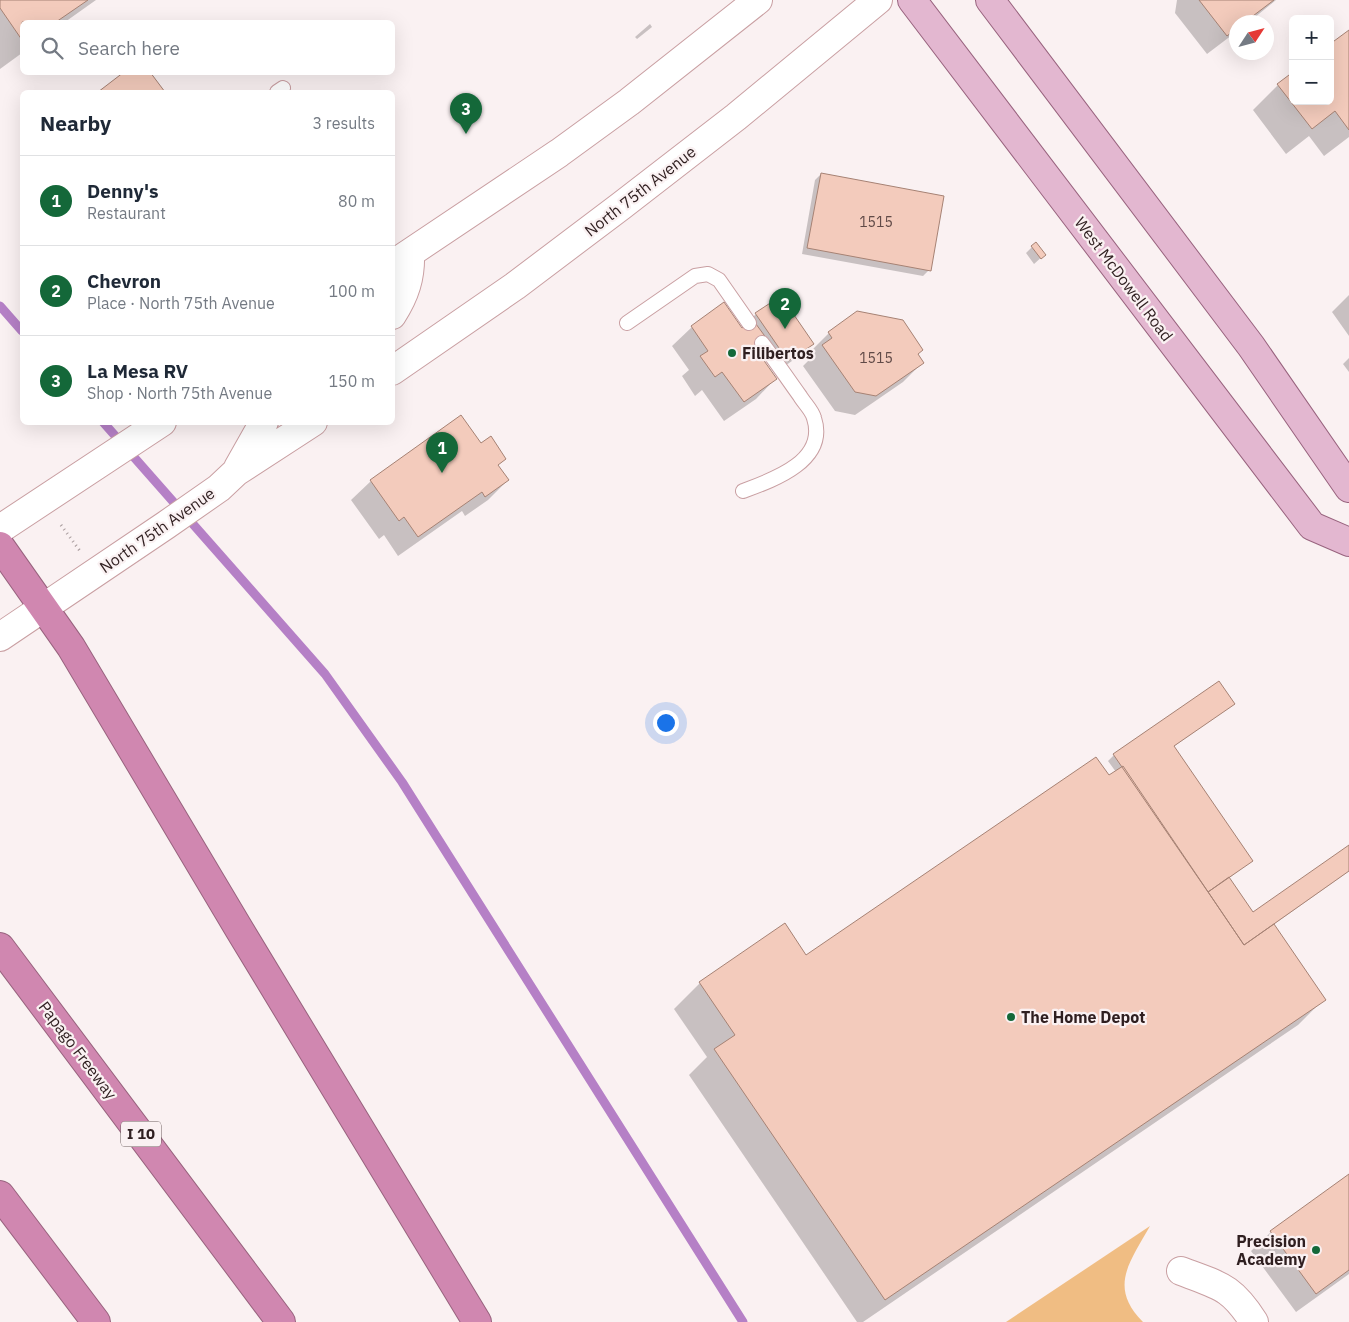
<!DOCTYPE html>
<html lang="en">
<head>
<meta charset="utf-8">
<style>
  body { margin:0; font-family:"IBM Plex Sans",sans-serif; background:#f6f6f7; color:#1f2937 }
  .controls { position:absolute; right:15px; top:15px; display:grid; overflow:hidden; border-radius:8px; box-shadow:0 5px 20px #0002 }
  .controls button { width:45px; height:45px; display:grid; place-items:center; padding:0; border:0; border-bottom:1px solid #e0e1e3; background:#fff; color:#1f2937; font:25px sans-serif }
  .compass { position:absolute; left:1229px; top:15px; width:45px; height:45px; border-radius:50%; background:#fff; box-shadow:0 5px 20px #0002; rotate:54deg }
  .you { position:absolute; left:665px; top:722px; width:18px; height:18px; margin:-12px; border:4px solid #fff; border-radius:50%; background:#1a73e8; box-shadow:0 0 0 8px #1a73e833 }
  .badge { display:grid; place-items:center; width:32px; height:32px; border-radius:50%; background:#146839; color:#fff; font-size:16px; font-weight:700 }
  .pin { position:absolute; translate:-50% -41px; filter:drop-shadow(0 1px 2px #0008) }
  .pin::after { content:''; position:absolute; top:26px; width:18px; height:15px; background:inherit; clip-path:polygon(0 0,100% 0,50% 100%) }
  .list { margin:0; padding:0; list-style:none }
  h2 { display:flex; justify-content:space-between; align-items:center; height:65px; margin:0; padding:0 20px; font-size:21px }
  h2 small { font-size:16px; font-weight:400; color:#747a83 }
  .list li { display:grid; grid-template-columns:32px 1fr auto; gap:15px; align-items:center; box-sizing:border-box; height:90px; padding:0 20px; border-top:1px solid #e0e1e3 }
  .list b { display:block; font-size:19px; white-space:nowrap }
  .list p { margin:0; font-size:16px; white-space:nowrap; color:#747a83 }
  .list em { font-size:16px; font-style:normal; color:#747a83 }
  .icon { flex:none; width:28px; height:28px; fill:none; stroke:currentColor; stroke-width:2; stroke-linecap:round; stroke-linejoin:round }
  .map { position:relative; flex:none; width:1349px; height:1322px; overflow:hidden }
  .search { position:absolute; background:#fff; box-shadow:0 5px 20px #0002; left:20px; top:20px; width:375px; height:55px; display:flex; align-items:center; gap:12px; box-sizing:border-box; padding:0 18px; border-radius:8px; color:#747a83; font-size:19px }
  .panel { position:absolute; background:#fff; box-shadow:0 5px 20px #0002; left:20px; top:90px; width:375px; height:335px; border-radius:8px }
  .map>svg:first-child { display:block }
  .green { fill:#f0bd83 }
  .shadow { fill:#0003 }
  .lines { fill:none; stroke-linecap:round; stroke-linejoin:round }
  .stream { stroke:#b580c6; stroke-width:9 }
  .building { fill:#f3cbbc; stroke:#a68274 }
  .lane-casing { stroke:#c99fa2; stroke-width:16 }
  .street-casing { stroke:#c99fa2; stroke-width:30 }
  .secondary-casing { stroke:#c99fa2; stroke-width:30 }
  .primary-casing { stroke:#98637e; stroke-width:30 }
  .highway-casing { stroke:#98637e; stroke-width:30 }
  .path { stroke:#a79b9c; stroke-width:3; stroke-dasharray:1 4; stroke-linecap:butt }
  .lane { stroke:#fff; stroke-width:14 }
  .street { stroke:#fff; stroke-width:28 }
  .secondary { stroke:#fff; stroke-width:28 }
  .primary { stroke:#e3b7d0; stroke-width:28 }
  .highway { stroke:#d087b0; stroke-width:28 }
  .poi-dot { fill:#146839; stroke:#faf1f2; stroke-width:2 }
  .labels { text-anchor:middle; stroke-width:4.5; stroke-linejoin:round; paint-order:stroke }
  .number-label { font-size:14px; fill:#604a47 }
  .shield { fill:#faf1f2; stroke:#6c5e5f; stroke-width:1 }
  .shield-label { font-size:15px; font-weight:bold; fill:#2f1f20 }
  .street-label { font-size:16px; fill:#2f1f20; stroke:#faf1f2 }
  .poi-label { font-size:16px; font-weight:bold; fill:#2f1f20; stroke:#faf1f2; text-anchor:start }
</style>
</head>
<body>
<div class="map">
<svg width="1349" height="1322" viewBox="0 0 1349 1322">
  <rect width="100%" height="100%" fill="#faf1f2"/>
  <path class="green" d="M1150,1226C1130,1262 1108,1287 1143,1322H1006Z"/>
  <path class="shadow" d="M0,0H96L65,22H22V53L0,69Z
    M1177,0H1276L1249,22H1236V32L1207,54L1175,13Z
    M650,24L652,27L637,39L635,37Z
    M1349,32V137L1324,156L1309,136L1286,154L1253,110L1278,85L1293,101H1330Z
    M126,72H148L163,92H98Z
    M821,174L929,270L923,276L802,254L815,180Z
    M1032,247L1044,255L1034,264L1026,253Z
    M1349,295V336L1332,312Z
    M756,314L812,344L799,356L775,373L757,347L755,350L775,379L756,399L724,421L702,390L695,396L682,376L689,370L672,346L692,327L741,329Z
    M829,333L917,355L922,363L903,382L855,415L835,411L803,366L813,356L810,352Z
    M1349,358V372L1343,364Z
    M461,417L481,445L505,459L497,466L508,480L488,500L465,516L462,511L398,556L384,535L379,539L351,500L371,481Z
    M1233,704L1173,747L1251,861L1228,879L1253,913L1349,846V871L1273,925L1324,999L1298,1025L863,1322H857L689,1075L707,1057L674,1009L700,983L784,925L805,956L1109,777L1116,772L1108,761L1114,755Z
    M1349,1175V1274L1296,1312L1251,1251L1271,1232Z"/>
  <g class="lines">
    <path class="stream" d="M0,306L22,331
      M103,422L325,674L402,782L743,1322"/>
  </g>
  <path class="building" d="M0,0H88L56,22H22V40L0,8Z
    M1199,0H1274L1245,22H1236V29L1227,36Z
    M1349,30V130L1335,111L1312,129L1277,84L1293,72V101H1330V44Z
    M124,72H150L165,92H98Z
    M821,173L944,196L931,271L807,248Z
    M1036,242L1046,255L1041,259L1031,246Z
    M781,296L814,344L788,361L755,313Z
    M724,302L742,328L753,320L767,339L755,348L777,379L744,402L722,372L715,377L700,356L708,351L691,326Z
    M857,311L903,320L923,350L918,354L924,363L876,396L855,392L822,345L832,338L828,332Z
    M461,415L481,443L491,436L506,459L498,465L509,480L485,497L482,492L418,537L404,517L399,521L370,480Z
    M1219,681L1235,704L1174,746L1253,861L1208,892L1113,754Z
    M1096,757L1109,775L1123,766L1244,945L1274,924L1326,1000L885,1300L714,1049L735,1035L699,982L785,923L806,955Z
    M1349,845V871L1244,945L1208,892L1229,877L1253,912Z
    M1349,1174V1270L1316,1294L1270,1231Z"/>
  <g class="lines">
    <defs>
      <path id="lane" d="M277,92L283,88
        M627,323L695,276L708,274L719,280L749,323
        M743,491C773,480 828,461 814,418C812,410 804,403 800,396C787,378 775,360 762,343"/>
      <path id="street" d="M1181,1271C1220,1286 1231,1286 1254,1322"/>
      <path id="secondary" d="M392,265L559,153L629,102L758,0
        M392,315C405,295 411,277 410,253
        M392,371L515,286L621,206L736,117L878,0
        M238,468L264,422
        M0,529L162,422
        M0,637L166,525L219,488L236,472L313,422"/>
      <path id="primary" d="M912,0L1312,526L1349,542
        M990,0L1251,346L1349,488"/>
      <path id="highway" d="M0,546L71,647L239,929L477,1322
        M0,947L281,1322
        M0,1195L96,1322"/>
    </defs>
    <use href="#lane" class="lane-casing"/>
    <use href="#street" class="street-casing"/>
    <use href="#secondary" class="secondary-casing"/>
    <use href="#primary" class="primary-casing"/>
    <use href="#highway" class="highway-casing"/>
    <path class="path" d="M61,525L80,551"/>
    <use href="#lane" class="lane"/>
    <use href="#street" class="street"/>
    <use href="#secondary" class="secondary"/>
    <use href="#primary" class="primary"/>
    <use href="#highway" class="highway"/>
  </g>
  <g class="poi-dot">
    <circle cx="732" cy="353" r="5"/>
    <circle cx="1011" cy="1017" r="5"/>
    <circle cx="1316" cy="1250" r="5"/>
  </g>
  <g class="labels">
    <g class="number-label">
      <text x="876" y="227">1515</text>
      <text x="876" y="363">1515</text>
    </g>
    <rect class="shield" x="121" y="1121.5" width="40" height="25" rx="4"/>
    <g class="shield-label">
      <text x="141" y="1139">I 10</text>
    </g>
    <g class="street-label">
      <text transform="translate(640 191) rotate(-38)" y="6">North 75th Avenue</text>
      <text transform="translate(1124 279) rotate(53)" y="6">West McDowell Road</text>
      <text transform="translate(157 530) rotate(-35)" y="6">North 75th Avenue</text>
      <text transform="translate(78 1050) rotate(53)" y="6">Papago Freeway</text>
    </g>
    <g class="poi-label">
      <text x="742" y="359">Filibertos</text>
      <text x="1021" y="1023">The Home Depot</text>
      <text x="1306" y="1247" text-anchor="end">Precision<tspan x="1306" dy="18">Academy</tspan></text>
    </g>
  </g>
</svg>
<div class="controls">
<button>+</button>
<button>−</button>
</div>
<svg class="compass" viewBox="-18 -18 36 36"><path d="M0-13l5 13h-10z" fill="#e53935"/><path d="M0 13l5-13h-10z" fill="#747a83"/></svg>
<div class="you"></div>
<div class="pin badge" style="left:442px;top:473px">1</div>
<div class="pin badge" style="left:785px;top:329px">2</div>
<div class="pin badge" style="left:466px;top:134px">3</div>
<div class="search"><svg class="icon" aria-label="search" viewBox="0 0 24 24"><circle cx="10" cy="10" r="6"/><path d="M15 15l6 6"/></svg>Search here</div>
<section class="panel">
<h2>Nearby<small>3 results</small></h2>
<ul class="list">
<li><span class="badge">1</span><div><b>Denny's</b><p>Restaurant</p></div><em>80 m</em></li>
<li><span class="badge">2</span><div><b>Chevron</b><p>Place · North 75th Avenue</p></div><em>100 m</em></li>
<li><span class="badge">3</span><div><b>La Mesa RV</b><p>Shop · North 75th Avenue</p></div><em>150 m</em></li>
</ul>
</section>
</div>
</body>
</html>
